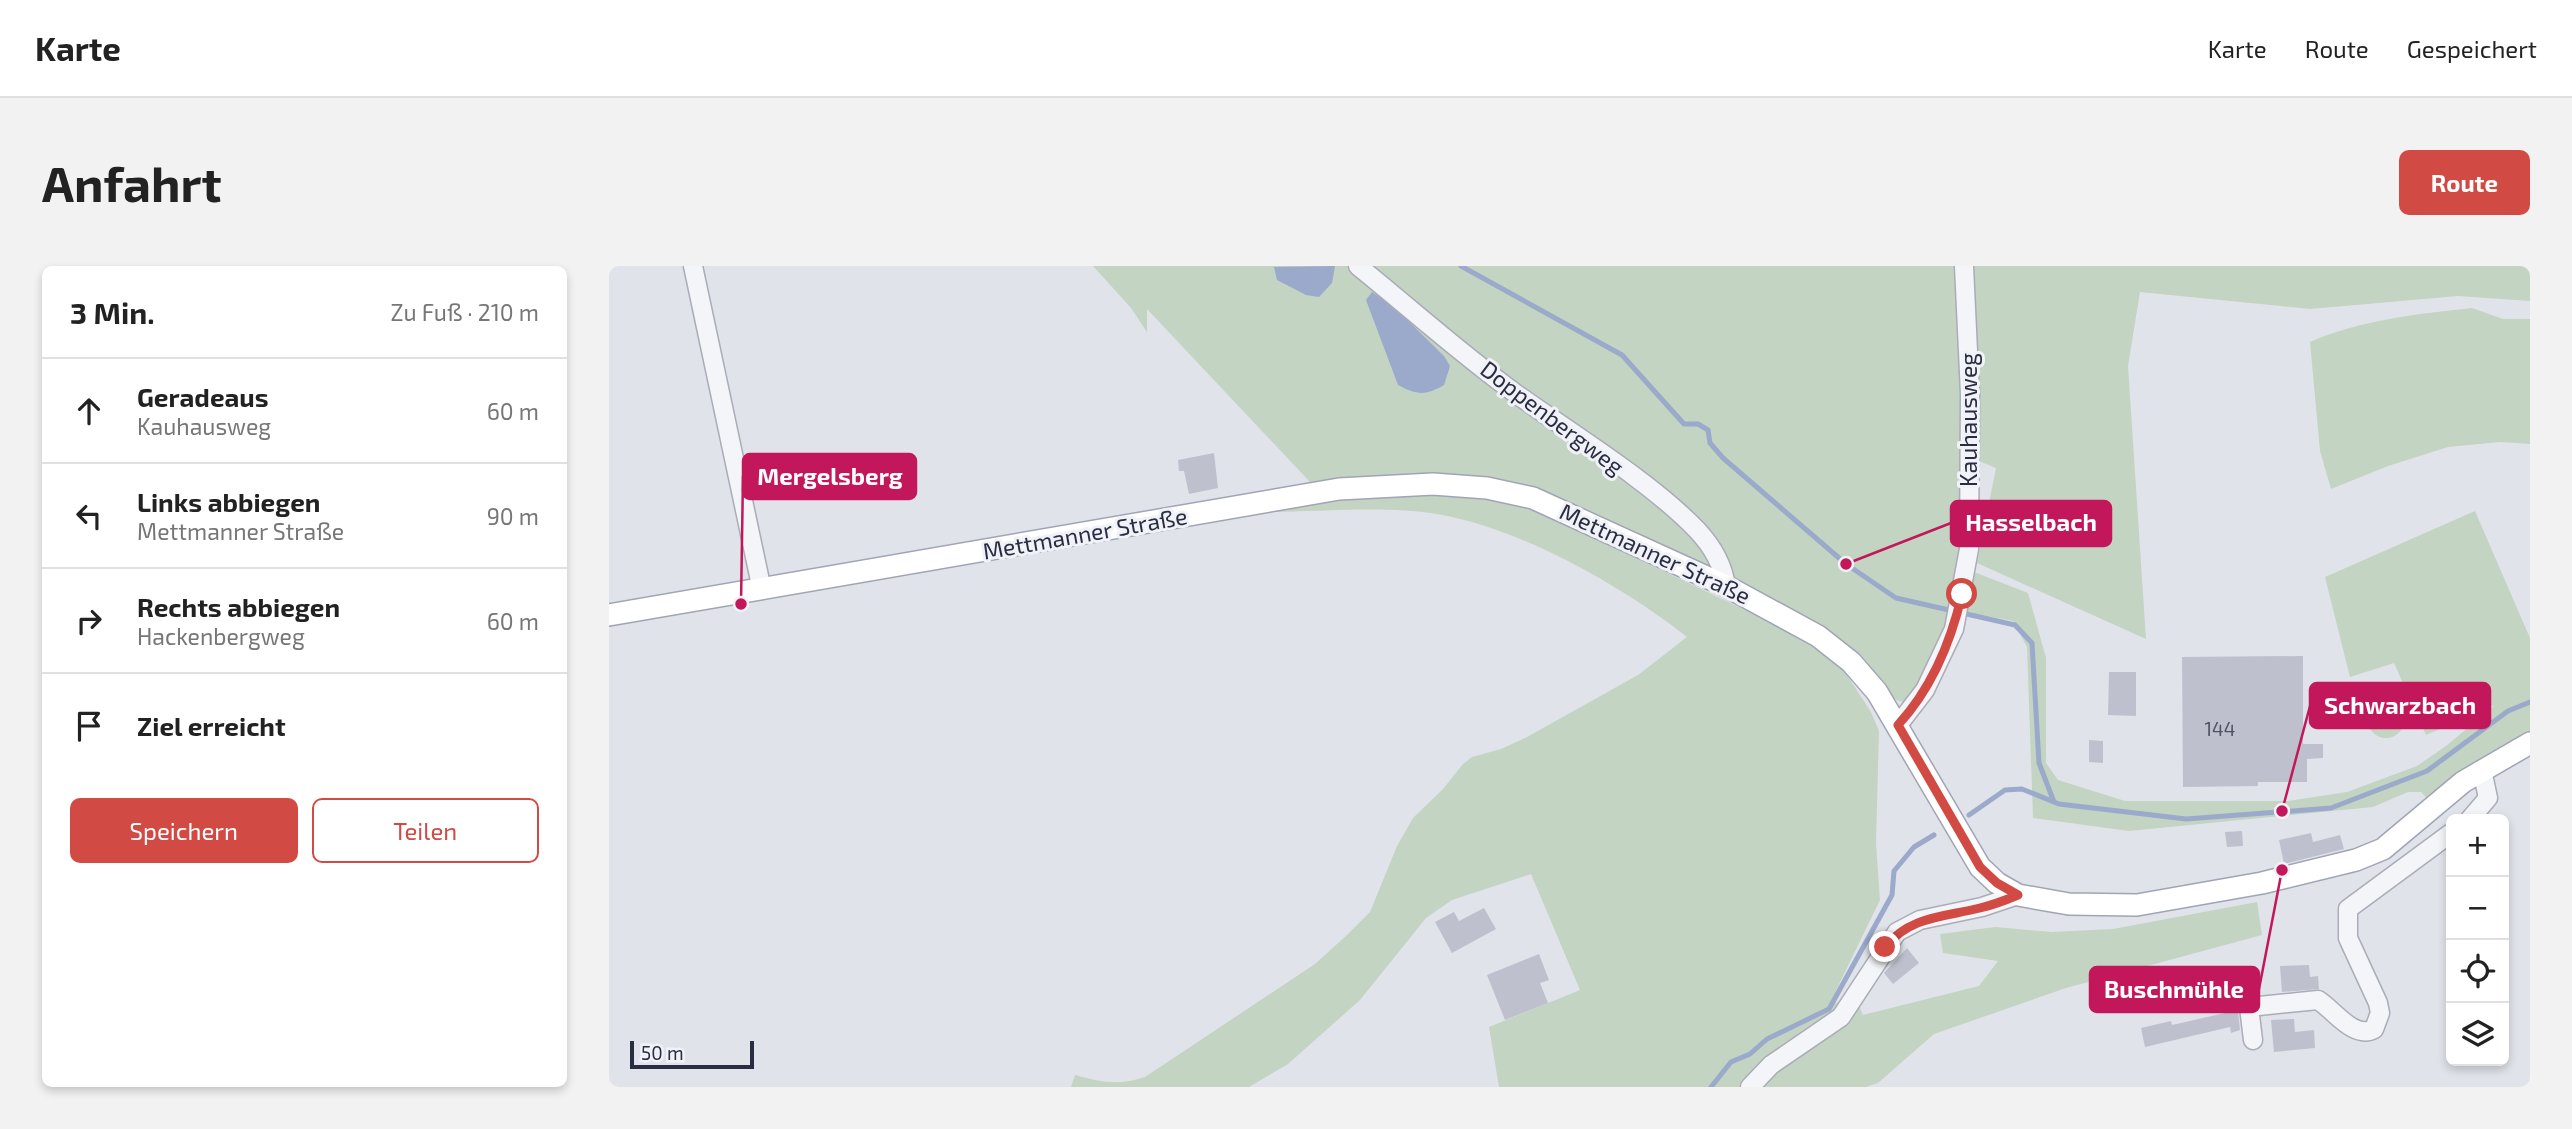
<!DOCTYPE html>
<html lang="de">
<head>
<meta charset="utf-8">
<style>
  body { margin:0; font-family:"Exo 2",sans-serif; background:#f2f2f2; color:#222 }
  .controls { position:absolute; right:21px; bottom:21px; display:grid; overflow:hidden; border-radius:10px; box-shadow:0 4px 10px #0003 }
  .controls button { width:63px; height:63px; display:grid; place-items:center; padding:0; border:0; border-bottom:2px solid #e0e0e0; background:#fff; color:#222; font:35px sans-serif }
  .scale { position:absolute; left:21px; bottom:18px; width:124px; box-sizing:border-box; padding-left:7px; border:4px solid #292d42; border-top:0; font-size:19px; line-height:24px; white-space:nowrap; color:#292d42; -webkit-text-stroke:5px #f1f2f7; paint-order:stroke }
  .stop { position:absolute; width:21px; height:21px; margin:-16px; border:5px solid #d14b44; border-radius:50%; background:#fff }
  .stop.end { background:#d14b44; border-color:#fff; box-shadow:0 2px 7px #0008 }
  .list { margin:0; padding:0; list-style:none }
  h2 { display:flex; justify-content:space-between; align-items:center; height:91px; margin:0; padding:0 28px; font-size:30px }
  h2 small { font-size:23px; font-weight:400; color:#767676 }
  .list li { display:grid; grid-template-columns:46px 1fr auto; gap:21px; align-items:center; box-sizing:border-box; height:105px; padding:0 28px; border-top:2px solid #e0e0e0 }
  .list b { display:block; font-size:26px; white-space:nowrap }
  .list p { margin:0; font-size:23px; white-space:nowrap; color:#767676 }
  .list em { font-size:23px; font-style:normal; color:#767676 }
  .actions { display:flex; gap:14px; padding:21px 28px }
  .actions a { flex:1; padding:16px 0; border:2px solid #d14b44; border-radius:10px; text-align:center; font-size:24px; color:#d14b44 }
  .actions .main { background:#d14b44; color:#fff }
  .icon { flex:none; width:38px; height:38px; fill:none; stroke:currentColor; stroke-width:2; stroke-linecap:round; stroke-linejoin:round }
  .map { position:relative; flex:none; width:1921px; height:821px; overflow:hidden; border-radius:10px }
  header { display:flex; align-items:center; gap:42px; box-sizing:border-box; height:98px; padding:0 35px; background:#fff; border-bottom:2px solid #e0e0e0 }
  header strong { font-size:33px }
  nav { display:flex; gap:38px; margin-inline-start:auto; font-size:24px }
  .intro { display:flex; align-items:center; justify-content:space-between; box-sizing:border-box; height:168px; padding:0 42px }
  h1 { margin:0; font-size:49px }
  .button { padding:18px 32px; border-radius:10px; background:#d14b44; color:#fff; font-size:24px; font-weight:700 }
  main { display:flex; gap:42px; padding:0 42px }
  aside { flex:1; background:#fff; border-radius:10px; box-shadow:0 4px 10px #0003 }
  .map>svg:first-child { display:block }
  .green { fill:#c3d4c2 }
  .water { fill:#9ba9cb }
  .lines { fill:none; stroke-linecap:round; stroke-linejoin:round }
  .stream { stroke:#9ba9cb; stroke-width:5 }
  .building { fill:#bec1cd }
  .minor-casing { stroke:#aaacb8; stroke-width:21 }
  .major-casing { stroke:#a0a4b6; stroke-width:24 }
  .minor { stroke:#f4f5f8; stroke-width:18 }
  .major { stroke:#fff; stroke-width:21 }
  .route { stroke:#d14b44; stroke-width:9 }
  .labels { text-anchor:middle; stroke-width:6; stroke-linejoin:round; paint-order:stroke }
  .number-label { font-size:19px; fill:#4e5265 }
  .street-label { font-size:23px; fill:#292d42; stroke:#f1f2f7 }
  .leader { fill:none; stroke:#c2185b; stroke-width:2.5 }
  .callout-dot { fill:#c2185b; stroke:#f1f2f7; stroke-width:2.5 }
  .callout { fill:#c2185b; stroke:#c2185b; stroke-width:2.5 }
  .callout-label { font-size:24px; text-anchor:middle; font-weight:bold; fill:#fff }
</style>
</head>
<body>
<header>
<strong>Karte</strong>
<nav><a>Karte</a><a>Route</a><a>Gespeichert</a></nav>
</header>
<div class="intro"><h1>Anfahrt</h1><a class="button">Route</a></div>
<main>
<aside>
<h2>3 Min.<small>Zu Fuß · 210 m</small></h2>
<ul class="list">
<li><svg class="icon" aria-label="ahead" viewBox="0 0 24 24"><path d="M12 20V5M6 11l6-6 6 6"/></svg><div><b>Geradeaus</b><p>Kauhausweg</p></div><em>60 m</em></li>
<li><svg class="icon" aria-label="left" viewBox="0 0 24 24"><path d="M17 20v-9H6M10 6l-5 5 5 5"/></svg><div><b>Links abbiegen</b><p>Mettmanner Straße</p></div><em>90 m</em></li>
<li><svg class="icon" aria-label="right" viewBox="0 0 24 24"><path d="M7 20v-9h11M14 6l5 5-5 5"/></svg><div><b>Rechts abbiegen</b><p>Hackenbergweg</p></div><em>60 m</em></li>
<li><svg class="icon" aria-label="arrive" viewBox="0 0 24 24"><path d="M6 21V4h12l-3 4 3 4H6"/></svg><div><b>Ziel erreicht</b></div></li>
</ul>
<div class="actions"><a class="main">Speichern</a><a>Teilen</a></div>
</aside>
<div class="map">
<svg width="1921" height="821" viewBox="0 0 1921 821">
  <rect width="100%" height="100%" fill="#e1e3ea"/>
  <path class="green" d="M484,0H1349L1354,31L1353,281L1344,343L1316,409L1303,432L1294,436L1287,434L1262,403L1109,307L934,225L894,214L828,209H776L701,220V216L538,43V66L522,42Z
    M1361,0H1921V35L1849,30L1701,43L1531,26L1519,100L1537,373L1368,297L1387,202L1365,193Z
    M1863,42L1894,53H1921V178L1891,176L1839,181L1779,200L1722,223L1711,185L1701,76C1751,54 1809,48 1863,42Z
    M837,228L911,237L1149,350L1201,378L1232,400L1262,446L1270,465L1267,578L1271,634L1219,741L1245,728L1254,749L1370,720L1389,695L1334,687L1331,668L1386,661L1443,666L1504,663L1648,636L1653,669L1457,722L1325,768L1269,817L1257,821H890L880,761L971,724L922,608L843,634L817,652L751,734L679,798L640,821H462L466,809C491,816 510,820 536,811L706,698L739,668L761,646L788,580L804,552L834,523L854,498L863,491L892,483L918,471L1029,409L1078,371C1014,321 923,269 843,251C786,238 716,246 657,246L728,233Z
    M1866,245L1921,372V471L1822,536L1812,526H1799L1764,541L1520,565L1424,552L1418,381L1404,355L1357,346L1365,306L1419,327L1437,392V497L1449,514L1516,535H1679L1738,526L1808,500L1837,480L1886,439L1817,469L1785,397L1741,411L1716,311Z
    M1759 454a18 18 0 1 1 36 0a18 18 0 1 1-36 0Z"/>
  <path class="water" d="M726,0L723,17L710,31L697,29L668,14L665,1Z
    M763,26L784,40L835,90L841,100L835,119C816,130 808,129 789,119L757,34Z"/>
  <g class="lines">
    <path class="stream" d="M852,0L1013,89L1075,158H1089L1099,164L1101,177L1114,192L1237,298L1287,332L1406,359L1423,377L1430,497L1445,536
      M1360,549L1396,524L1413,523L1450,538L1577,553L1722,542L1818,505L1899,445L1921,436
      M1102,821L1122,796L1141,788L1158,773L1220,743L1283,629L1285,605L1305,581L1325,569"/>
  </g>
  <path class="building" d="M605,187L609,222L580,228L575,205H570L569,194Z
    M1694,390V478H1714V492L1698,493V516H1649V520L1574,521L1573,391Z
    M1500,406H1527V450L1499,449Z
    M1480,474L1494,475V497L1480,496Z
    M1633,565L1634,580L1618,581L1616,566Z
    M1702,567L1704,576L1731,569L1735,583L1675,598L1670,574Z
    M875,642L887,663L843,687L826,656L845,646L850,655Z
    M1298,682L1310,697L1284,718L1275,707Z
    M930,688L940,714L931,717L939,737L896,754L878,709Z
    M1700,699L1701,711L1709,710L1710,723L1673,726L1671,700Z
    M1629,744L1631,764L1622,767L1621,761L1536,781L1532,762L1562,755L1563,759Z
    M1685,753L1686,766L1705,764L1706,782L1665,786L1662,754Z"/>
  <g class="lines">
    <defs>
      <path id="minor" d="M84,0L153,324
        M749,0C801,42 852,88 906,127C963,168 1041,215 1088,264C1103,280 1114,299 1117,320
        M1289,459L1316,424L1345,363L1360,283L1361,128L1355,0
        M1861,553L1879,532L1873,504
        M1644,774L1640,741L1709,734C1725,744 1745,774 1765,763L1771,747L1769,737L1739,672V643L1842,567
        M1141,821L1162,799L1232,751L1288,666L1311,654L1373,641L1409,629"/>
      <path id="major" d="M0,349L730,223L824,218L878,222L924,232L1117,320L1209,370L1242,396L1268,426L1371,601L1388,617L1409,629L1460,638L1528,639L1653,617L1747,594L1774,583L1854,516L1921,477"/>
    </defs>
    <use href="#minor" class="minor-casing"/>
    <use href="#major" class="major-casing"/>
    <use href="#minor" class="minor"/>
    <use href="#major" class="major"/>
  </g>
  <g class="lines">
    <path class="route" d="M1276,681C1301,650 1335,651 1371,642C1384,639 1397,634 1409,629L1388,617L1371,601L1289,459C1322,423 1342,376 1353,328"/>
  </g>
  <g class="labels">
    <g class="number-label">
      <text x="1611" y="470">144</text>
    </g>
    <g class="street-label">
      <text transform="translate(943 152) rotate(37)" y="8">Doppenbergweg</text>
      <text transform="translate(1360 154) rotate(-90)" y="8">Kauhausweg</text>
      <text transform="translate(476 268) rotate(-10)" y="8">Mettmanner Straße</text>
      <text transform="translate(1046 288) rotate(25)" y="8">Mettmanner Straße</text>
    </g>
  </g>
  <path class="leader" d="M132 338L134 210M1237 298L1342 257M1673 545L1701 440M1673 604L1650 723"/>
  <g class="callout-dot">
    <circle cx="132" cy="338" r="7"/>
    <circle cx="1237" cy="298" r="7"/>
    <circle cx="1673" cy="545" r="7"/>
    <circle cx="1673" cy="604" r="7"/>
  </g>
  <g class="callout">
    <rect x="134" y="188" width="173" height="45" rx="7"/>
    <rect x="1342" y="235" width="160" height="45" rx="7"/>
    <rect x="1701" y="417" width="180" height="45" rx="7"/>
    <rect x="1481" y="701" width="169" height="45" rx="7"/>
  </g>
  <g class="callout-label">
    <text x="221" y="219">Mergelsberg</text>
    <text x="1422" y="265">Hasselbach</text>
    <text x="1791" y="448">Schwarzbach</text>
    <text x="1565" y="732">Buschmühle</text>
  </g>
</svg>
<div class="controls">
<button>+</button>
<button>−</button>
<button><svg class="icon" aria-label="locate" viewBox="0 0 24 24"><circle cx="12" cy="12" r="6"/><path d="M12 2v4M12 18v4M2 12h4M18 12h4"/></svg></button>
<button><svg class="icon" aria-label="layers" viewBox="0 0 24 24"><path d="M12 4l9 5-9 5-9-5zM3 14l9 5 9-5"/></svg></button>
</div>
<div class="scale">50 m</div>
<div class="stop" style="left:1353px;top:328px"></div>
<div class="stop end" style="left:1276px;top:681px"></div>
</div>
</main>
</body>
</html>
